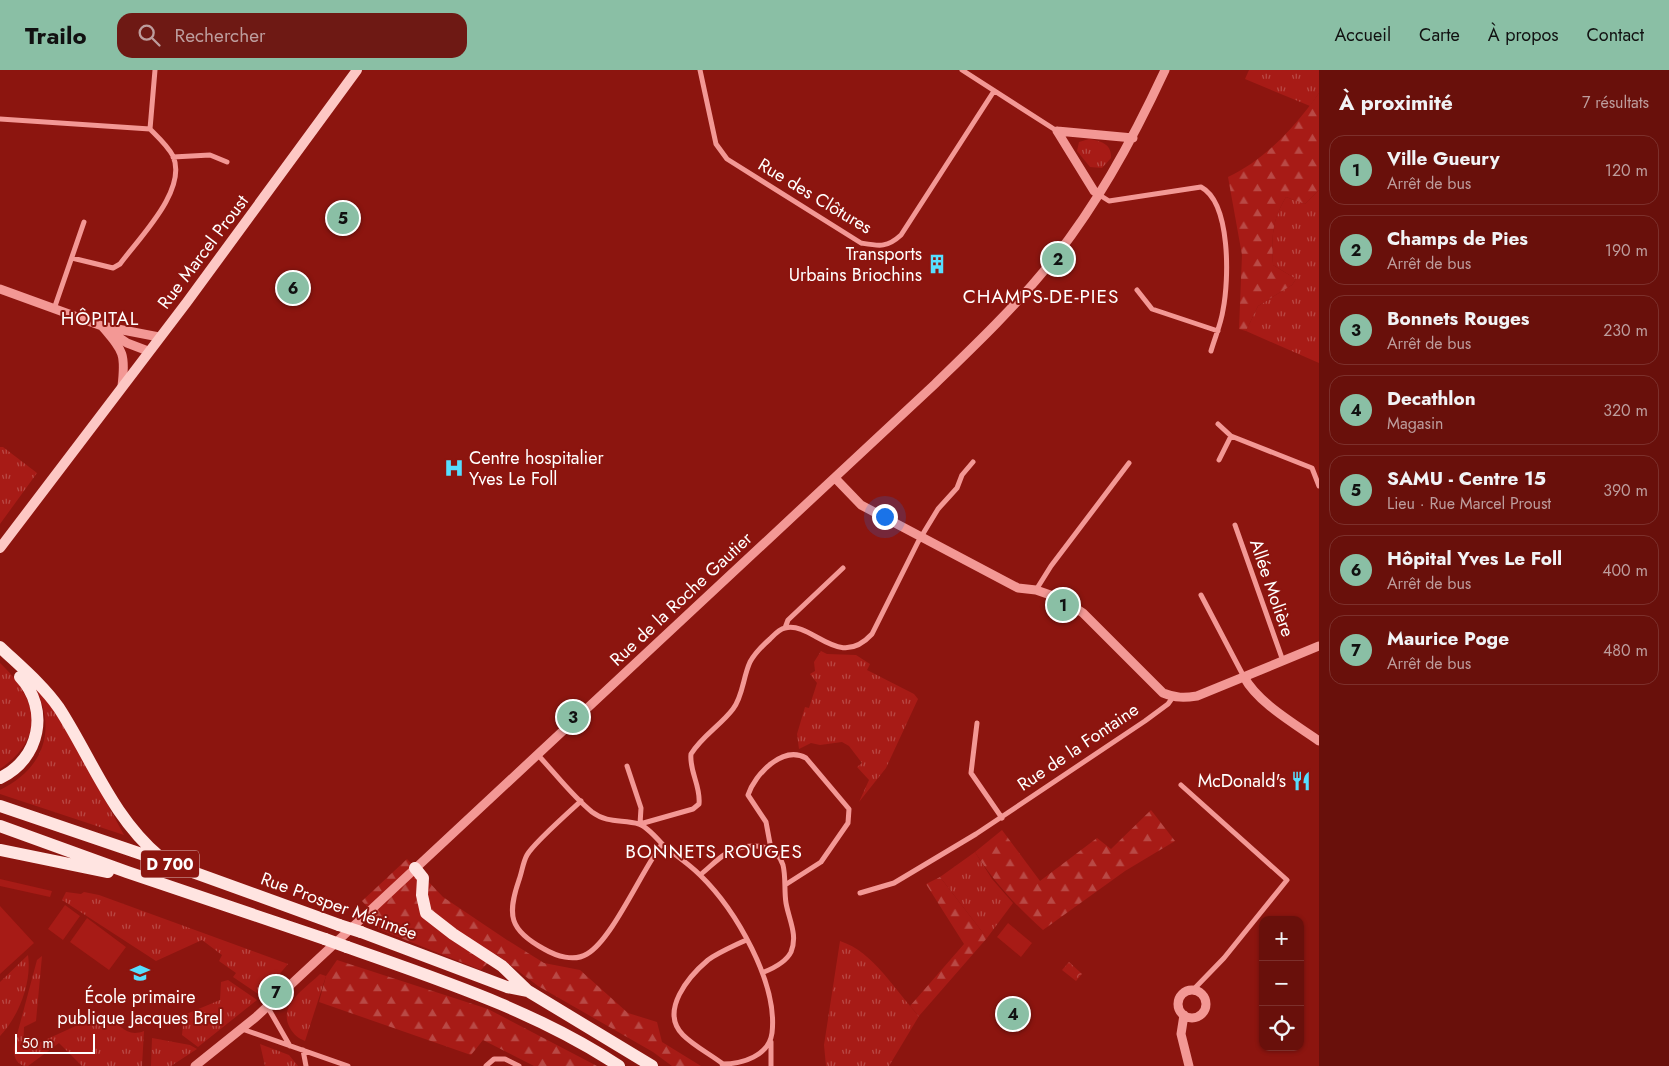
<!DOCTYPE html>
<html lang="fr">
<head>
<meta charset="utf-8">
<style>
  body { margin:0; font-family:Jost,sans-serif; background:#6e1914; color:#f1f3f6 }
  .controls { position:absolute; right:15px; bottom:15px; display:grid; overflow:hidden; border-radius:10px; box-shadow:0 1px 4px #0004 }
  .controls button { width:45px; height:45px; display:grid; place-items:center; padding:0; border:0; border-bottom:1px solid #7c302c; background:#69100b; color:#f1f3f6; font:25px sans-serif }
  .scale { position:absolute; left:15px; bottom:12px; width:80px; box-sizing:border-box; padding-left:5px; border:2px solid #fff; border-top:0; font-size:14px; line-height:18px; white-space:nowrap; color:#fff; -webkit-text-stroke:4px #8c150f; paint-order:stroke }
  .you { position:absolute; left:884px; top:446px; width:18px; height:18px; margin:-12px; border:4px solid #fff; border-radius:50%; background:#1a73e8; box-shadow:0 0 0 8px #1a73e833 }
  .badge { display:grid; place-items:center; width:32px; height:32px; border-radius:50%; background:#8abfa5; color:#111; font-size:16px; font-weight:700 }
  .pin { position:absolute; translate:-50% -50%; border:2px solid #fff; box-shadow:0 1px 5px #0006 }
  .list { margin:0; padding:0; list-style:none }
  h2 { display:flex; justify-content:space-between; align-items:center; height:65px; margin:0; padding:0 20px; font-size:21px }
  h2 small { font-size:16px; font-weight:400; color:#bd9d9d }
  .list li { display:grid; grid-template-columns:32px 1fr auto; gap:15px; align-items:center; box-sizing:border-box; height:70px; margin:0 10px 10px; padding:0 10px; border:1px solid #7c302c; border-radius:15px }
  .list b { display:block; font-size:19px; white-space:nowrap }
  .list p { margin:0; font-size:16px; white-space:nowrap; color:#bd9d9d }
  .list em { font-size:16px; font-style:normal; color:#bd9d9d }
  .icon { flex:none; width:28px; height:28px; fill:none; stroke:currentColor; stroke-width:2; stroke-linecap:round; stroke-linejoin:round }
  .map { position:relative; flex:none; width:1319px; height:996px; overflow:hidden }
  header { display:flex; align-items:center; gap:30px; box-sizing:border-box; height:70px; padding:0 25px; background:#8abfa5; color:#111 }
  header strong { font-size:24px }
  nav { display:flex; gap:28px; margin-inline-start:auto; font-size:18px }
  .search { width:350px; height:45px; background:#6e1914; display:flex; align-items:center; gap:12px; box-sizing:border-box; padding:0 18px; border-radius:15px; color:#bd9d9d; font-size:19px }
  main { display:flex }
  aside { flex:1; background:#69100b }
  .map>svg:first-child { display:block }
  .grass { fill:url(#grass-tufts) }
  .forest { fill:url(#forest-firs) }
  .park { fill:url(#park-crowns) }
  .pitch { fill:#a71b16 }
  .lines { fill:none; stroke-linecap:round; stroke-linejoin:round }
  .minor { stroke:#f39895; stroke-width:5 }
  .tertiary { stroke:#f39895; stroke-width:9 }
  .secondary { stroke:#fdc7c4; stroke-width:10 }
  .primary { stroke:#ffe4e1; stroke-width:12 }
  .primary-bridge { stroke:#ffe4e1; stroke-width:12 }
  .labels { text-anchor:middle; stroke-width:4; stroke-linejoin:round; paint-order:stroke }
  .shield { fill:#8c150f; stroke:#dcb9b7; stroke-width:1 }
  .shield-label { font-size:16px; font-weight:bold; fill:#fff }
  .street-label { font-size:18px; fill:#fff; stroke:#8c150f }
  .poi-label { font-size:18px; fill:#fff; stroke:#8c150f; text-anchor:end }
  .neighbourhood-label { font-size:19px; letter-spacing:1px; fill:#fff; stroke:#8c150f }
</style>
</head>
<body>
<header>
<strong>Trailo</strong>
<div class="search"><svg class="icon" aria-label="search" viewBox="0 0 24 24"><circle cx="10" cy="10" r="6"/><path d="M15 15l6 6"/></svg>Rechercher</div>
<nav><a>Accueil</a><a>Carte</a><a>À propos</a><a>Contact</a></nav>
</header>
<main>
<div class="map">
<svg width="1319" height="996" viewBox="0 0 1319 996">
  <defs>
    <pattern id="grass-tufts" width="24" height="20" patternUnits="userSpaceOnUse" patternTransform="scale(1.25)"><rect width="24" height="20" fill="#a71b16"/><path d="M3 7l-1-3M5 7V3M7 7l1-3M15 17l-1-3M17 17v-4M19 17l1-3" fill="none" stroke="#b94945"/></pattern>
    <pattern id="forest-firs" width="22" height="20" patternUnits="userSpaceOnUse" patternTransform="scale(1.25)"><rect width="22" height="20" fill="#a71b16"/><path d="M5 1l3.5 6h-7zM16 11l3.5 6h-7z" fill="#b94945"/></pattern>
    <pattern id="park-crowns" width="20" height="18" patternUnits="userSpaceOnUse" patternTransform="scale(1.25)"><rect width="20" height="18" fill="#a71b16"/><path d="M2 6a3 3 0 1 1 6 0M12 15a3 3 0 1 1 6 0" fill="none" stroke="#b94945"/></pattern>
  </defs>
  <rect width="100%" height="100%" fill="#8c150f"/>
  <path class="grass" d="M1249,0H1319V23L1310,36L1245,9Z
    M1089,69C1101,71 1112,74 1111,88L1102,98L1090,97L1077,81L1079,72Z
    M1319,120V293L1246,261L1258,236L1292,215L1296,209L1273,195C1272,166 1271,152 1286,127L1305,134Z
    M0,377H3L37,403L0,454Z
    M821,581L827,584L856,585L870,594L867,600L914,624L918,629L886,698L859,732L869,710L857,697L862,693L849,676L842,672L820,675L811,673L799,679L797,664L805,637L809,638L817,613L810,604L815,601L814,592Z
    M0,593C37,628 47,667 0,699Z
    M33,613L57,641L124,765L0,724V720C45,698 58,658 33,613Z
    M975,782L992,809L1013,833L987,868L940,807Z
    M66,822L81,824L84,822L99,825L288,894L261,926L233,907L236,903L219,891L222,885L202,870L156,891L62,830Z
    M840,871C874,882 895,921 919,946L889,996H826L824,975Z
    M28,885C32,912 19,946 0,966V912Z
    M42,886L36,951L24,957L23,980L100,945L104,948L108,946C120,955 127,968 144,961L142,996H82L59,973L28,996C16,996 13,986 14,976L37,890Z
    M320,904L326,906L305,971C298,968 294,965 290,958C277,935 306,918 320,904Z
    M228,910L257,930L198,977L182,965L184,945L220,930L221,912Z
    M152,968L190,975L197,979L171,996H151Z
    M260,974L289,985L298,996H265Z"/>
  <path class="forest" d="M1319,23V120L1305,134L1286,127C1271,152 1272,167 1273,195L1296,209L1292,215L1258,236L1246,261L1239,259L1242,185L1228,107C1266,89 1295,57 1319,23Z
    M1151,740L1175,771L1125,801L1043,860C1016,836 994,812 975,782L1002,760L1040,811L1097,768L1111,779Z
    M407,789L443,827L507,870L544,893L580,900L628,943L657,952L662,972L701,996H672L653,982L538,916L496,884L481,900L378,859L379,850L362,831Z
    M940,807L987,868L919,946L910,936L964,874L926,814Z
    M337,890L488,939L597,996H534L483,970L471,985L319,932L326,906Z"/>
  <path class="park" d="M1069,892L1082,904L1076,911L1062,900Z"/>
  <path class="pitch" d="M0,809L52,821L50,827L0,816Z
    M65,835L80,846L63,870L48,859Z
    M0,836L34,873L0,904Z
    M87,848L126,877L109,900L70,872Z
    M1008,853L1032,873L1021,887L997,867Z"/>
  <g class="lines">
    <path class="minor" d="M700,0L716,74L727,89L861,173C879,176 887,178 901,165L994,21
      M962,0L1057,61
      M0,49L150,59L155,0
      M173,87L210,85L227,92
      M1098,124L1109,131L1201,117C1231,133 1229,210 1223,240C1221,254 1215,267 1211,281
      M72,188L113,198L120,194C139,168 188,120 173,86C168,76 158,67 150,59
      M1137,220L1152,239L1218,261
      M54,239L84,152
      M1218,354L1231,366L1312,398L1319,416
      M1219,390L1231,366
      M1235,455L1283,591
      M1036,520L1051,496L1129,393
      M1201,525L1244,607
      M785,558L788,550L843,498
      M977,653L971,703L1002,748
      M537,684C555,703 572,726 592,742C608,754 623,749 639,754C648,757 658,770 665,777C677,786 690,795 700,805C736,840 778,913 772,963C769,986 742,994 722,994
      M627,696L641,738L640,754L693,739L699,734C701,716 689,701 691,684C702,666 721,655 733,639C743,626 743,607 750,592C755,583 762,576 770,569C774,565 779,559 785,558C813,551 838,601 872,564L918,472L938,439L957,418L962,405L973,392
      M1181,715L1287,810L1224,888L1193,920
      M581,731C570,741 533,774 527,785C523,792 522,802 519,810C507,845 509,860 544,879C556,886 574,892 587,884C612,870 642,800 662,774
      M771,779L766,752L748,725C755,704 783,675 806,688L849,739L848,753L821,792L785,815
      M700,805C709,798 717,789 727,783C745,773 775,771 783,795C786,807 784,821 786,833C789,850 798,865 791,882C786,892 774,898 764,902
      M860,823L894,813L976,764L1145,651L1168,634L1173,627
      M267,936L290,976
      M242,959L348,996
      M771,972V996
      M303,980L306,996
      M723,994C710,984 694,976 683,965C659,941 689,906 708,890C719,882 734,876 746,870
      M486,996L494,989H505L519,996"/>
    <path class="tertiary" d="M1057,61L1133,68
      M1057,61L1094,121L1098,124
      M0,219L102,256L159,267
      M102,256C123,281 126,283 122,316
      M111,262L127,273L148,281
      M835,408L861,435L1018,518L1036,520L1062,529L1083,543L1163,623C1176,628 1184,628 1197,626L1319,576
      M1244,607C1258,633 1295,654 1319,671
      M1178 934a14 14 0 1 1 28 0a14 14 0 1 1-28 0Z
      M1184,945L1181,964L1189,996
      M195,996L256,947L935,314C972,278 1010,242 1043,202C1094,141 1132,71 1165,0"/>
    <path class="secondary" d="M0,478L187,232L357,0"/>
    <path class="primary" d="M0,577C20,596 43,615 59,638C92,689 112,747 160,787
      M0,708C40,689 50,639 20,607
      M0,736L165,792L339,855
      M0,756L127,802L325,869
      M0,780L108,802
      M415,798L423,808L422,825L426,843L453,864L502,896L528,921
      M361,862L507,917L528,921L652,996
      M347,877C440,910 536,941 619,996"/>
    <path class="primary-bridge" d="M339,855L361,862
      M325,869L347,877"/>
  </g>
  <defs>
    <symbol id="building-bare" viewBox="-9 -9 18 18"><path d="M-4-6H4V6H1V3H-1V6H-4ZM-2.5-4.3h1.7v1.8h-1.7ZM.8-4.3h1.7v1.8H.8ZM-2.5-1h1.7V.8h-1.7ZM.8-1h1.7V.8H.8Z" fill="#57deff" stroke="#8c150f" stroke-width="2.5" paint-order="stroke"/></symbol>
    <symbol id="hospital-bare" viewBox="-9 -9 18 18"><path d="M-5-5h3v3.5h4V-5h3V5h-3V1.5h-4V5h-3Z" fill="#57deff" stroke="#8c150f" stroke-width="2.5" paint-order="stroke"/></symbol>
    <symbol id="restaurant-bare" viewBox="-9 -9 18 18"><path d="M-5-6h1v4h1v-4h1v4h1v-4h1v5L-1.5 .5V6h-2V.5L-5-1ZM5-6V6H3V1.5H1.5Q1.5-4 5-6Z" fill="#57deff" stroke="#8c150f" stroke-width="2.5" paint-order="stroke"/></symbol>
    <symbol id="school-bare" viewBox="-9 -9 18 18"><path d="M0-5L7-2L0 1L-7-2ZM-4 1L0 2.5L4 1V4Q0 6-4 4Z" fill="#57deff" stroke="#8c150f" stroke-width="2.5" paint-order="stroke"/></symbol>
  </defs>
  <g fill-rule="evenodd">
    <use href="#building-bare" x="923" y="180" width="28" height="28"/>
    <use href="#hospital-bare" x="440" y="384" width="28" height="28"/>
    <use href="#restaurant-bare" x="1287" y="697" width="28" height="28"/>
    <use href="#school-bare" x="126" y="889" width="28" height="28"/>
  </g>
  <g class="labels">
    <rect class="shield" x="141" y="780.5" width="58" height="27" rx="4"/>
    <g class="shield-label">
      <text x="170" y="800">D 700</text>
    </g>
    <g class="street-label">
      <text transform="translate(815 126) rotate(31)" y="6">Rue des Clôtures</text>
      <text transform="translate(203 182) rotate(-53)" y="6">Rue Marcel Proust</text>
      <text transform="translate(1272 518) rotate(71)" y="6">Allée Molière</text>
      <text transform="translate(681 529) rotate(-43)" y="6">Rue de la Roche Gautier</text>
      <text transform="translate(1078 677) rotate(-34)" y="6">Rue de la Fontaine</text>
      <text transform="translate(339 836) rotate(20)" y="6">Rue Prosper Mérimée</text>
    </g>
    <g class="poi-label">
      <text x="922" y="190">Transports<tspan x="922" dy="21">Urbains Briochins</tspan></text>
      <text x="469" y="394" text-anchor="start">Centre hospitalier<tspan x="469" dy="21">Yves Le Foll</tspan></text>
      <text x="1286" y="717">McDonald's</text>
      <text x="140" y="933" text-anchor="middle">École primaire<tspan x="140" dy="21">publique Jacques Brel</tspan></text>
    </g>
    <g class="neighbourhood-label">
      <text x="1041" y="233">CHAMPS-DE-PIES</text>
      <text x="100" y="255">HÔPITAL</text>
      <text x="714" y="788">BONNETS ROUGES</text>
    </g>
  </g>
</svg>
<div class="controls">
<button>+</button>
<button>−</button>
<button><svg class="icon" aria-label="locate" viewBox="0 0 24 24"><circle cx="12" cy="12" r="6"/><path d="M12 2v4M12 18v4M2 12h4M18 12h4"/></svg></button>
</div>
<div class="scale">50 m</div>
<div class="you"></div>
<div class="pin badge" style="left:1063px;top:535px">1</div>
<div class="pin badge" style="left:1058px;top:189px">2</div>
<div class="pin badge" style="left:573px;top:647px">3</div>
<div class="pin badge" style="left:1013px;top:944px">4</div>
<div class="pin badge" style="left:343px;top:148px">5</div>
<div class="pin badge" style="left:293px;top:218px">6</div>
<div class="pin badge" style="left:276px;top:922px">7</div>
</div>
<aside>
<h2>À proximité<small>7 résultats</small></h2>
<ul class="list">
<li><span class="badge">1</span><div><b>Ville Gueury</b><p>Arrêt de bus</p></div><em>120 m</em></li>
<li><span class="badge">2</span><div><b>Champs de Pies</b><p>Arrêt de bus</p></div><em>190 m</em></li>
<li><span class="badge">3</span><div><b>Bonnets Rouges</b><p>Arrêt de bus</p></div><em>230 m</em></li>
<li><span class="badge">4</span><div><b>Decathlon</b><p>Magasin</p></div><em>320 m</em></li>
<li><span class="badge">5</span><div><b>SAMU - Centre 15</b><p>Lieu · Rue Marcel Proust</p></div><em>390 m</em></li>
<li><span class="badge">6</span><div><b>Hôpital Yves Le Foll</b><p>Arrêt de bus</p></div><em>400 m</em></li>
<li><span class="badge">7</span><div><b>Maurice Poge</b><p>Arrêt de bus</p></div><em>480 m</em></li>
</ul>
</aside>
</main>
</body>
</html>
